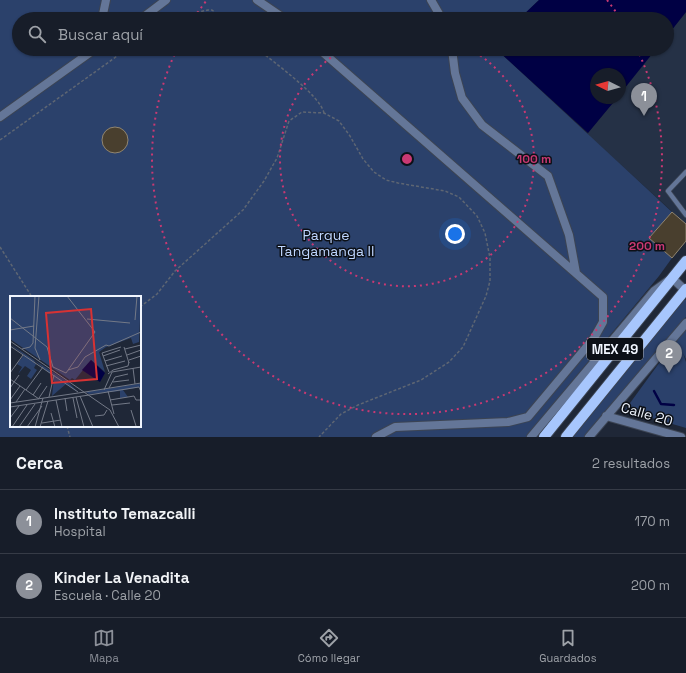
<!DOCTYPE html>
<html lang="es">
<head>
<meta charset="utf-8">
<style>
  body { margin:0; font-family:"Space Grotesk",sans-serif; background:#202631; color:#f1f3f6 }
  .compass { position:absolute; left:590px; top:68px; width:36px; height:36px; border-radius:50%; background:#171d29; box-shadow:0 1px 3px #0004; rotate:275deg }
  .you { position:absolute; left:455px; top:234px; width:14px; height:14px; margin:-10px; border:3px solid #fff; border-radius:50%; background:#1a73e8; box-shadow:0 0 0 6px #1a73e833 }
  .badge { display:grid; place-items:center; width:26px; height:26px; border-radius:50%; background:#8c9099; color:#fff; font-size:13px; font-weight:700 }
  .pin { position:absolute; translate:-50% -33px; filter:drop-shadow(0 1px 2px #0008) }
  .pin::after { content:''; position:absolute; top:21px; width:14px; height:12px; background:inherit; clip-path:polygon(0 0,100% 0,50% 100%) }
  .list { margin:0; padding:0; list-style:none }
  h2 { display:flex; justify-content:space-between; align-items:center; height:52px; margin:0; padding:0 16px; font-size:17px }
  h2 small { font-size:13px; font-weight:400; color:#9ea2a8 }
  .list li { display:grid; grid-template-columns:26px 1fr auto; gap:12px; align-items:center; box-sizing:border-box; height:64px; padding:0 16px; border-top:1px solid #363b46 }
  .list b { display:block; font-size:15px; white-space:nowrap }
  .list p { margin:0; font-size:13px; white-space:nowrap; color:#9ea2a8 }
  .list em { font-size:13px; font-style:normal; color:#9ea2a8 }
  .icon { flex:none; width:22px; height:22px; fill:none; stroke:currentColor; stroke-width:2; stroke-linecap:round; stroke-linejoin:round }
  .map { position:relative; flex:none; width:686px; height:437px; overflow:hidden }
  .search { position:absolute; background:#171d29; box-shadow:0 1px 3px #0004; left:12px; right:12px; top:12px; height:44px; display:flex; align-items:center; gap:10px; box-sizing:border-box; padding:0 14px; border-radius:22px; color:#9ea2a8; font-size:15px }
  .sheet { height:180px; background:#171d29 }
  nav { display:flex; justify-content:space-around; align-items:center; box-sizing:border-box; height:56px; border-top:1px solid #363b46; background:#171d29; font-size:11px; color:#9ea2a8 }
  nav a { display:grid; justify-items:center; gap:2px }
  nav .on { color:#8c9099 }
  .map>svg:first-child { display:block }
  .built { fill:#253146 }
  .green { fill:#2b416b; fill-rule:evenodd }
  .water { fill:#004 }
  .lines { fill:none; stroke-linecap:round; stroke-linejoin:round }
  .stream { stroke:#004; stroke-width:2.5 }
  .building { fill:#493f2e; stroke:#908571 }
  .lane-casing { stroke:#3c4453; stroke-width:6 }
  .street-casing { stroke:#3c4453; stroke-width:10 }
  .primary-casing { stroke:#3c4453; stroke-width:12 }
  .path { stroke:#5e6673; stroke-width:1.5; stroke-dasharray:3 2; stroke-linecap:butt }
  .lane { stroke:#647698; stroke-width:4.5 }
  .street { stroke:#647698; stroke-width:8 }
  .primary { stroke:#a7c6fd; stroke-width:10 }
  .ring { fill:none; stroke:#c93973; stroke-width:2; stroke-dasharray:2 4 }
  .labels { text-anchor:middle; stroke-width:3; stroke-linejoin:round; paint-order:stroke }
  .shield { fill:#0c1017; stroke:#acb0b9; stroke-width:1 }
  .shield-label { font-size:13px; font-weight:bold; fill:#f0f5fe }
  .park-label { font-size:14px; fill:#bfd6ff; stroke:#0c1017 }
  .street-label { font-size:14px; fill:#f0f5fe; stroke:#0c1017 }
  .inset-road { fill:none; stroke:#737987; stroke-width:1 }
  .view { fill:#d73233; fill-opacity:0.15; stroke:#d73233; stroke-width:2 }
  .inset-edge { fill:none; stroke:#f0f5fe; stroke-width:2 }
  .centre { fill:#c93973; stroke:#0c1017; stroke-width:2 }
  .ring-label { font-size:12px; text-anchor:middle; font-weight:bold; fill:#c93973; stroke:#0c1017; stroke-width:3; stroke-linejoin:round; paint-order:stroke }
</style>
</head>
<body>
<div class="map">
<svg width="686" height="437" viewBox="0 0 686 437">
  <rect width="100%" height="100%" fill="#1f2737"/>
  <path class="built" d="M686,12V224L587,134L617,98H620V94L656,49H667V36Z"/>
  <path class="green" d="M0,0H539L519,19H19V49H496L672,212L649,238L672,258L659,276L526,437H0ZM11,297H140V426H11Z
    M681,296L686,300V317L589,437H570Z
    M686,326V359L683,353L686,362V428L625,410Z"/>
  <path class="water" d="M539,0H686V12L667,36V19H519Z
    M496,49H656L620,94V74H596V98H617L588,133Z"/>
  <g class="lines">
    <path class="stream" d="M654,391L661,404L674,405"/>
  </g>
  <path class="building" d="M102 140a13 13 0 1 1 26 0a13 13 0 1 1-26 0Z
    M672,212L686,224V241L672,258L649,238Z"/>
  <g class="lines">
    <defs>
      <path id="lane" d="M686,172L668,191L686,215"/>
      <path id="street" d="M257,0L285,19
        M431,0L442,19
        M102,19L106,0
        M141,19L166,0
        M319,49L603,297V322L594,338L528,417L508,422L395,427L376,437
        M452,49L455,73L462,98L482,125L548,176L569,235L576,273
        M0,117L95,49
        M606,416L681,437
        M531,437L654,291L672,278L686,291
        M589,437L686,323"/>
      <path id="primary" d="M544,437L686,261
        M566,437L686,289"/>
    </defs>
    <use href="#lane" class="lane-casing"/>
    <use href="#street" class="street-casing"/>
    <use href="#primary" class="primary-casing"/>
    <path class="path" d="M167,19L208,10H212L223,19
      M258,49C273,62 320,95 324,113
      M0,140L127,49
      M0,247L32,297
      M140,307L157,294L175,271L243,210L264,181L277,158L289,121L302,112L324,113L339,121L350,136L363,159L374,172L386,180L398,183L445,191L459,197L477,216L485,233L490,258V281L486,296L463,347L449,362L421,380L358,405L341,414L319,437
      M67,426L70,437"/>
    <use href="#lane" class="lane"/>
    <use href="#street" class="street"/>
    <use href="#primary" class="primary"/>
  </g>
  <g class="ring">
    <path d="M470 49A127 127 0 1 1 344 49"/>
    <path d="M194 18A255 255 0 0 1 207 0M607 0A255 255 0 0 1 620 18M637 49A255 255 0 1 1 177 49"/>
  </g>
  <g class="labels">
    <rect class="shield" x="587" y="338" width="56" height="22" rx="3"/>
    <g class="shield-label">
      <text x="615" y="354">MEX 49</text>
    </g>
    <g class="park-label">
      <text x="326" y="240">Parque<tspan x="326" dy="16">Tangamanga II</tspan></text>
    </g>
    <g class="street-label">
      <text transform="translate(647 414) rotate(16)" y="5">Calle 20</text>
    </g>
  </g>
  <g transform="translate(10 296)">
    <rect width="131" height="131" fill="#1f2737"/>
    <path d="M0,0H131L129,46L123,48L121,42L96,51L89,56L95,76L81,64L65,84L62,82L60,84L0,43ZM0,48L24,64L26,68L24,72L27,74L21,83L17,80L21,74L15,70L8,78L12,71L7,68L14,59ZM24,64L57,85L68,96L56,88L42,100L44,81ZM128,88H131V91L113,94L118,101L110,102V95L79,98L76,96Z" fill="#2b416b"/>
    <path d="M81,64L95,77L90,86L72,74Z" fill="#004"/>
    <path class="inset-road" d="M29,0L25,52L30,64M0,22L37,51L43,71L56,77L85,36L57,0M77,23L120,27M125,24L127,0M0,34L24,30M0,45L100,114L109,131M0,50L68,96M114,51L119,67M12,53L20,51L23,47L25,0M115,53L131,49M117,59L131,54M93,60L110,54M119,64L131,60M95,65L112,60M96,70L115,65M123,72L125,88M58,74L68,71L75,61L96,49L99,50L131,36M99,76L92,57L111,51M0,77L13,59M98,78L103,74L118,70L119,66M0,83L29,103M103,86L119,84M0,92L9,79M99,92L105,81L118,78M16,94L33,71M94,94L102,76L131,71M98,95L104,118M75,96L131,87M23,99L31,87M79,99L129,91L131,96M70,100L83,131M39,101L44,79M66,101L74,131M29,102L37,90M55,102L57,115M63,102L67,122M0,104L10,90M46,104L52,131M100,104L124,100L126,104H131M6,106L15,93M0,107L75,96M102,109L120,107M0,111L79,99M121,114L126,130M41,117L45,131M85,120L94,119L97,114M0,122L9,110M32,127L51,124M2,131L17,109M9,131L25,108M17,131L32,110M25,131L33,102M30,131L38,105"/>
    <path class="view" d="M81,13L87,83L42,87L36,17Z"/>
    <rect width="131" height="131" class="inset-edge"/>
  </g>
  <circle cx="407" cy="159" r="6" class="centre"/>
  <g class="ring-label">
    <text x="534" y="163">100 m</text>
    <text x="647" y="250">200 m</text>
  </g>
</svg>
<svg class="compass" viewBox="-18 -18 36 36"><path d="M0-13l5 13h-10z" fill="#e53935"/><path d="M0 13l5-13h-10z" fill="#9ea2a8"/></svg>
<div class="you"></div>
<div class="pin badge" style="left:644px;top:116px">1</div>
<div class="pin badge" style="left:669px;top:373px">2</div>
<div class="search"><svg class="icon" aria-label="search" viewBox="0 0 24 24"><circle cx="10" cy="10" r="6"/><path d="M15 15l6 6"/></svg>Buscar aquí</div>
</div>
<section class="sheet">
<h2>Cerca<small>2 resultados</small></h2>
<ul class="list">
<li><span class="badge">1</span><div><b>Instituto Temazcalli</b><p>Hospital</p></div><em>170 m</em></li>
<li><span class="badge">2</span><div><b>Kinder La Venadita</b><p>Escuela · Calle 20</p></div><em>200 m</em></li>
</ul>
</section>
<nav>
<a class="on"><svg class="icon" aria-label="map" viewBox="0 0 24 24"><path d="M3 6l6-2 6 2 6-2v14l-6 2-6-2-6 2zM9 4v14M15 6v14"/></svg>Mapa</a>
<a><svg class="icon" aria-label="directions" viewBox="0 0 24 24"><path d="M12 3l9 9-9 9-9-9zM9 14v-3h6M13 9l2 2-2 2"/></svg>Cómo llegar</a>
<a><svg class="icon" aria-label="saved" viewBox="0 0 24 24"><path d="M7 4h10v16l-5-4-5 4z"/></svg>Guardados</a>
</nav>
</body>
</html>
